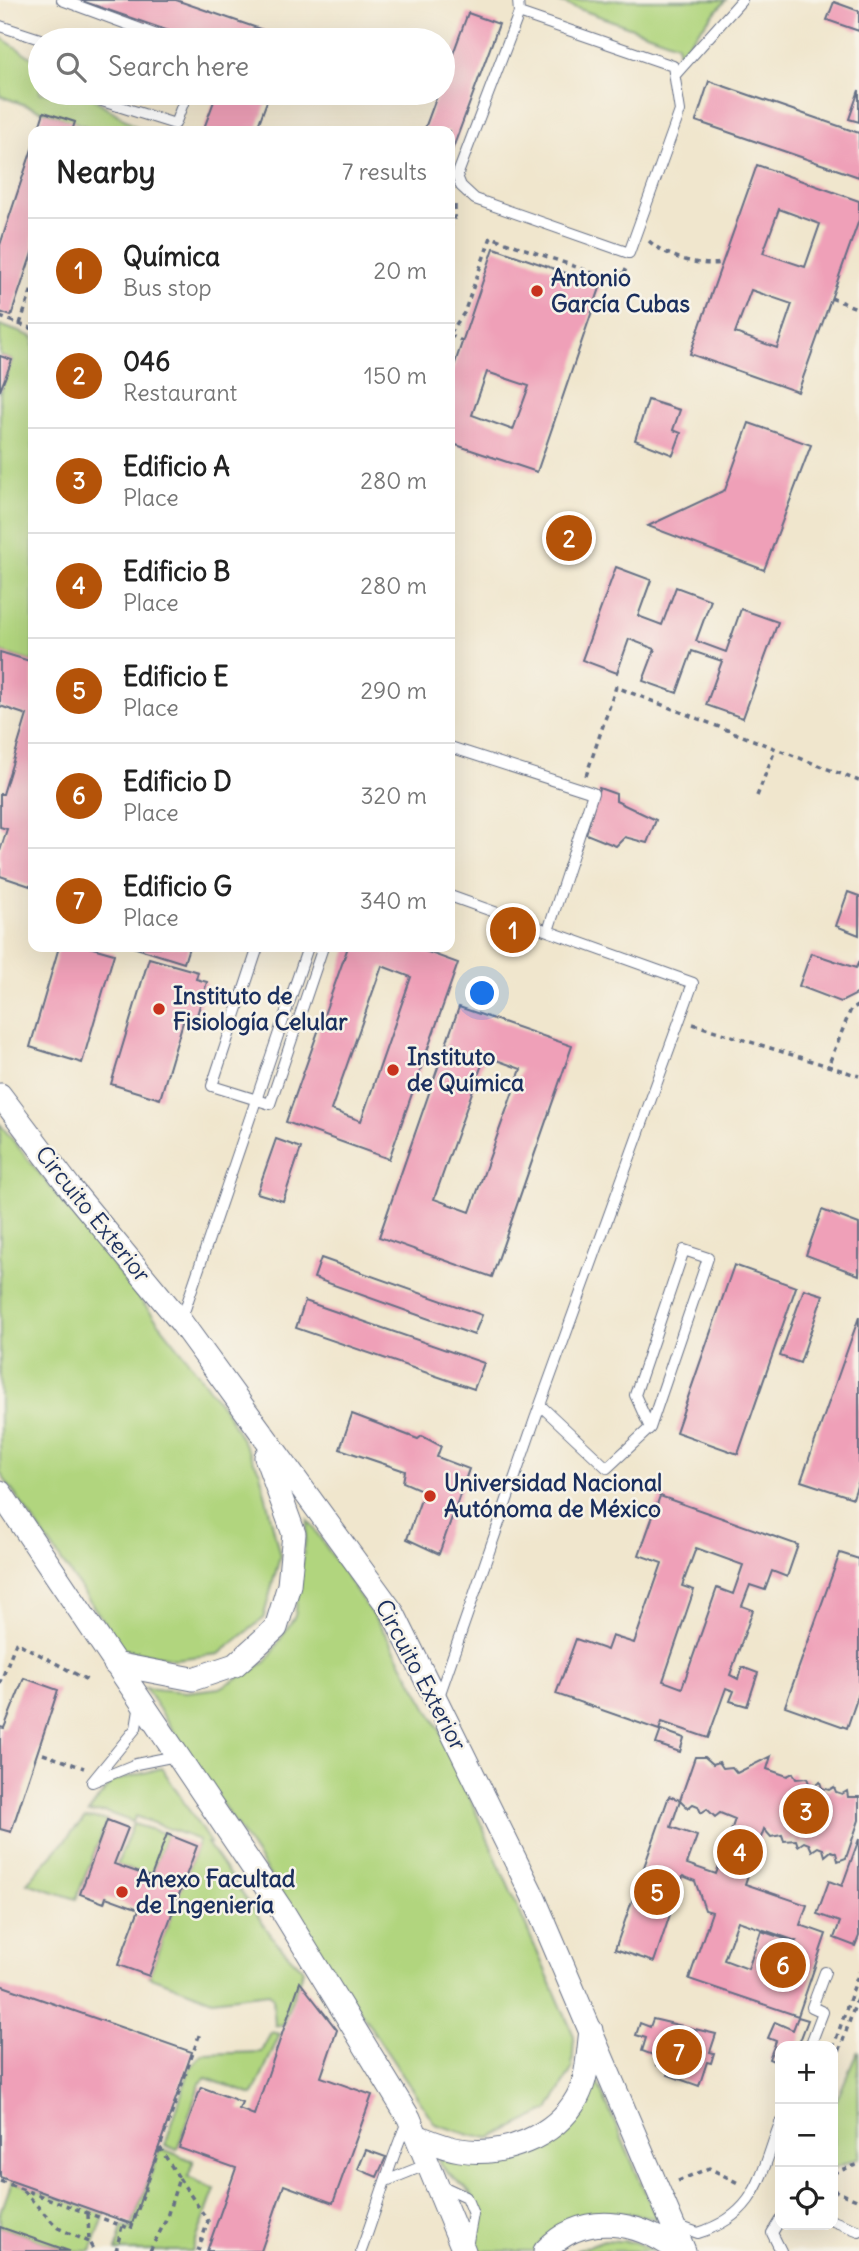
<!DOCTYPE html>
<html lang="en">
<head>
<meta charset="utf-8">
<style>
  body { margin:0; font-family:Delius,sans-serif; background:#f6f6f6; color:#222 }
  .controls { position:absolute; right:21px; bottom:21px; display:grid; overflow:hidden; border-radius:14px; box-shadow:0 7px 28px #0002 }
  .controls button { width:63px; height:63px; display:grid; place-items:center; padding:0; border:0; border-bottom:2px solid #e0e0e0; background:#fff; color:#222; font:35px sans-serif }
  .you { position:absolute; left:483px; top:994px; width:24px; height:24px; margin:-18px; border:5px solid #fff; border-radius:50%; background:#1a73e8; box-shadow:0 0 0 10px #1a73e833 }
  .badge { display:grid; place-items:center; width:46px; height:46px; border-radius:50%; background:#b45309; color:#fff; font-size:23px; font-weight:700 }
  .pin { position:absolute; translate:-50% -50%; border:4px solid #fff; box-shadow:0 2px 7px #0006 }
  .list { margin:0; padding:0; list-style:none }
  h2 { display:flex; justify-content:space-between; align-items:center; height:91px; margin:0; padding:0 28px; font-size:30px }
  h2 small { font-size:23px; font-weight:400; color:#767676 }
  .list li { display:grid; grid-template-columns:46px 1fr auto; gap:21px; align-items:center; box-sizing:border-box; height:105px; padding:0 28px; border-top:2px solid #e0e0e0 }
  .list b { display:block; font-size:26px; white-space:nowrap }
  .list p { margin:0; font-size:23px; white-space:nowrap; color:#767676 }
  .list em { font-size:23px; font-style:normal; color:#767676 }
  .icon { flex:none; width:38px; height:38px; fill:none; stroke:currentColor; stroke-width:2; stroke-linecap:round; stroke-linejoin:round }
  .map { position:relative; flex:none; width:859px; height:2251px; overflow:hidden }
  .search { position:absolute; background:#fff; box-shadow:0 7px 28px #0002; left:28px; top:28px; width:427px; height:77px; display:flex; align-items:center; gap:18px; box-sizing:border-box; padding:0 24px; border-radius:38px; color:#767676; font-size:26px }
  .panel { position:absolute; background:#fff; box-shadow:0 7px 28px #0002; left:28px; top:126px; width:427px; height:826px; border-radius:14px }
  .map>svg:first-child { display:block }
  .green { fill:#b1d57e; stroke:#66826e; stroke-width:2 }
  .building { fill:#efa0b8; fill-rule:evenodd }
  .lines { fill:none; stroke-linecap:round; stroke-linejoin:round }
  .service-casing { stroke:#666f85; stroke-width:12 }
  .tertiary-casing { stroke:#666f85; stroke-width:25 }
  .path { stroke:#666f85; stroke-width:3.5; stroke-dasharray:5 5; stroke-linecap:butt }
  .service { stroke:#fff; stroke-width:10 }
  .tertiary { stroke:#fff; stroke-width:23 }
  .poi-dot { fill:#c8321e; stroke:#f7f3e8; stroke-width:2.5 }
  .labels { text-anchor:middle; stroke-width:5; stroke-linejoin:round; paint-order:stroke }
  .poi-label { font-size:23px; font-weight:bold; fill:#1b2f5e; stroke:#f7f3e8; text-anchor:start }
  .street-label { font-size:23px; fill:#1b2f5e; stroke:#f7f3e8 }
</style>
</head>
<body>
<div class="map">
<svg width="859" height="2251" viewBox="0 0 859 2251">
  <rect width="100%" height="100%" fill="#f7f3e8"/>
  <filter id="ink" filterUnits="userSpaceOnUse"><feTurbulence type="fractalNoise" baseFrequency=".0143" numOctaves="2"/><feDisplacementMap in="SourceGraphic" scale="14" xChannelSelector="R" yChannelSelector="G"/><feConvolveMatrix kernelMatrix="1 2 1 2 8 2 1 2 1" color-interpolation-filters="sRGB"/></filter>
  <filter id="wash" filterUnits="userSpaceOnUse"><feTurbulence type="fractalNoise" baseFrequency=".00686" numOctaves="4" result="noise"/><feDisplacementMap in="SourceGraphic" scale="28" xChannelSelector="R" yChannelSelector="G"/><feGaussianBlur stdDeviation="1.57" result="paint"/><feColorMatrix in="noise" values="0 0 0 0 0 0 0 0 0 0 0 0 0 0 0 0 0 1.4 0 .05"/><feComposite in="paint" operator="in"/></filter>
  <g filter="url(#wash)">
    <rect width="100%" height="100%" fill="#f0e6cd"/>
    <path class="green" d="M554,0H726L679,53L677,44Z
      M0,37L40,63V93H85L142,131H90L91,128L0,96Z
      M0,325L33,337V662L0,652V392L12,360L0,356Z
      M0,1124L183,1353L227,1413L260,1472L280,1556L263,1619L219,1654L175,1659L123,1649L0,1473Z
      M308,1520L386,1635L441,1732L574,2036L572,2069L549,2110L491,2138L473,2136L435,2124L145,1688L186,1692L220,1688L266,1662L295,1616Z
      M162,1768L210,1843H207L276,1942L303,1970L282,2026L275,2025L273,1998L269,1993L212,2000L149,1976L199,1840L135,1816L133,1822L106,1812L88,1813L111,1782Z
      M85,1818L107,1820L76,1899L27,1883Z
      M133,1824L167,1834L151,1877L117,1865Z
      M271,2032L280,2034L253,2095L206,2078L200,2083L177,2150L165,2145L190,2068L203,2054L261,2052Z
      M858,2050L859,2158L833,2168V2109Z
      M597,2082L657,2219C605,2206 569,2209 533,2251H475C475,2234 482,2211 471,2195C461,2179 444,2177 438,2158L481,2167L504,2161L562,2132L577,2118Z
      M160,2148L194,2161L188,2177L215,2189L192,2251H116L122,2226L131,2229Z
      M12,2181L105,2214L91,2251H70L0,2227V2215Z
      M604,2240L634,2242L655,2251H575Z"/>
    <g id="blocks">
      <path class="building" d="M79,0H176L292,40H195Z
        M834,2L859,11V31L827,20Z
        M468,13L499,24L450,156V131H424L438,93H443V81Z
        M709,81L859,133V177L696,121Z
        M859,90V122L849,119Z
        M217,93H270L256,131H203Z
        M328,93H356L352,102Z
        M44,112L75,122L72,131H38Z
        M33,146V250L11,316L0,312V245Z
        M757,165L859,201V220L798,392L690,354ZM779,209L820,224L805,267L763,253ZM751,290L792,304L777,348L735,333Z
        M494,248L601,285L537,472L450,443V378ZM487,372L529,386L513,430L472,415Z
        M0,356L12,360L0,391Z
        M648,400L680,410L673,430L681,433L673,455L635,440Z
        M749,423L811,445L764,570L648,526L725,490Z
        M616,567L651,580L638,616L662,625L676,587L711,600L696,641L726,652L741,609L778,622L743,718L706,705L722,661L692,651L677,693L643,681L655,649L629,639L617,673L582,660Z
        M0,652L33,662V887L0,876V851L7,829L0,827V794H3L27,715L0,706Z
        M599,788L616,794V801L656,820L647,843L625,837L616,846L586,834Z
        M848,892L859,896V935L836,926Z
        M59,947H89L114,954L82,1063L30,1047Z
        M133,947H189L184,963Z
        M348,947H424L422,950L458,963L389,1159L286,1122ZM382,966L411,977L361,1121L331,1110Z
        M811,953L856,968L859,961V993L841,1002L799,986Z
        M149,958L198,972L196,979L207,982L194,1025L183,1022L160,1099L111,1084Z
        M459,1007L572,1046L492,1277L379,1237ZM485,1056L521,1069L470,1212L434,1199Z
        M276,1139L301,1148L283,1201L257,1193Z
        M822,1210L859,1224V1275L806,1255Z
        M321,1258L482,1315L474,1335L314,1278Z
        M734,1265L796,1287L738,1454L676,1432Z
        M804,1289L823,1295L800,1363L780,1356Z
        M305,1301L484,1363L474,1389L296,1328Z
        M859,1317V1480L853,1498L801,1481Z
        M352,1414L418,1439L422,1436L441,1446L437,1457L469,1469L439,1554L407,1539L424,1491L403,1482L405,1471L340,1449Z
        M660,1496L798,1545L787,1577L772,1571L765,1590L750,1585L742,1606L753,1610L730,1675L738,1679L742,1667L758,1673L747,1706L730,1701L734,1691L726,1688L708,1738L662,1722L659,1730L556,1694L576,1639L607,1650L612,1636L634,1643L662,1563L639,1555ZM696,1548L743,1565L733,1594L717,1588L682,1688L663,1681L694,1590L682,1586Z
        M840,1553L859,1559V1693L847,1728L785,1706Z
        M24,1678L58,1690L11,1832L0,1829V1727L4,1728Z
        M661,1730L684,1738L680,1752L656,1744Z
        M771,1756L767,1769L787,1776L793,1773L796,1779L807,1778L809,1783L815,1785L820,1782L822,1788L829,1790L834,1787L836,1792L842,1794L847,1791L848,1797H859V1820L846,1858L838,1861L836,1853L831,1851L825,1856L823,1849L818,1847L812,1851L809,1844L804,1842L798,1846L796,1840L784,1841L782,1835L771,1837L764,1829L745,1884L807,1905L800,1925L826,1934L798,2016L689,1979L712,1912L705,1910L695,1881L683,1876L654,1962L615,1949L669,1796L680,1800L671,1827L697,1836L687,1864L716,1874L735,1819L720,1813L715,1817L707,1809L701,1813L698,1806L693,1804L688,1808L680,1800L695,1757H705L713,1764L719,1762L723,1768L732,1767L737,1773ZM738,1921L796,1941L795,1942L761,1931L748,1969L724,1960Z
        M107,1820L128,1828L114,1864L151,1877L167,1834L197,1846L149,1976L118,1965L139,1909L106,1897L104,1903L80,1894Z
        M859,1839V1936L855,1946L834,1938L840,1922L817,1914L829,1881L842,1886Z
        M300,1982L337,2030L321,2077L372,2095L333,2203L284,2185L261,2251H207L236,2168L179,2148L201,2087L242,2102L239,2109L254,2115Z
        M0,1985L192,2052L132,2224L0,2177Z
        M798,2017L808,2020L798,2046H780V2064L769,2059L776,2041L768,2038L775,2022L793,2030Z
        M653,2019L716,2034L710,2052L714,2053L711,2063L707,2062L699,2086L668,2075L670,2069L656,2065L659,2057L642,2051L646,2038L636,2035L640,2023L650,2027Z
        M366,2150L386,2157L377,2177L358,2169Z
        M0,2227L69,2251H0Z"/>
    </g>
  </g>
  <g filter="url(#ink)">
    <use href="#blocks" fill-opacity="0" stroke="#666f85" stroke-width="2"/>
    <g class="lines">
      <defs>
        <path id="service" d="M62,0L170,40
          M518,0L519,13L457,176L461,186L475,199L629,253L680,111L673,66L519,13
          M0,26L43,40
          M675,75L742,0
          M93,93L99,100L175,124L187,93
          M290,93L294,97
          M450,747L593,793L548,931
          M258,947L212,1086L270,1104L323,947
          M181,1321L308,947
          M540,1405L607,1468L650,1428L708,1258L684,1250L635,1395L650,1428
          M438,1699L535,1419L693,983L450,896
          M92,1782L136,1728L140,1704
          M92,1782L136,1764L176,1756
          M810,2046L823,2012L812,2007L825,1972
          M386,2181L428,2164
          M438,2184L466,2197L473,2214L467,2247
          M780,2220L772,2233L781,2251
          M833,2221L859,2231
          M678,2226L698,2233C758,2214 760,2176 780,2123
          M361,2251C377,2208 389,2164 407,2122"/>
        <path id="tertiary" d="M0,1095L71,1189L181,1322L393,1613L533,1896L684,2251
          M0,1492L285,1915L409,2118L464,2251
          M115,1664L193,1679L235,1665L276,1628L289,1585L294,1534L266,1457
          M419,2137C432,2142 446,2148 460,2150C503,2157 555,2137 577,2098C588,2078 588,2053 591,2030
          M545,2251C583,2210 638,2221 678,2251"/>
      </defs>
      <use href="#service" class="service-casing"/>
      <use href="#tertiary" class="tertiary-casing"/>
      <path class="path" d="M450,229L455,216V201
        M649,241C666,257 700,267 722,263
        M831,298L859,309
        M0,317L33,329
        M20,324L33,286
        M450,333L464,313L491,237L619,282L627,267
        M450,335L462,341
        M586,776L616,687L859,781
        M757,796L775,750
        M859,1005L851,1009L828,1066L859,1076
        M693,1024L828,1066
        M0,1684L16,1642L87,1680
        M43,1754L84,1768
        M833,2048L859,1972
        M833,2070L859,1993
        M833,2173L859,2164
        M179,2178L208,2221L198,2251
        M0,2181L131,2229L200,2033
        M678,2181L709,2168L740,2184
        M833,2190L859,2201
        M23,2191L58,2228L89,2242
        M88,2214L89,2242L94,2251
        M116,2251L122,2226
        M150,2251L166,2220L179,2178L160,2148"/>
      <use href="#service" class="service"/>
      <use href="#tertiary" class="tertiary"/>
    </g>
  </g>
  <g class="poi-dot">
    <circle cx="537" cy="291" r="7"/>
    <circle cx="159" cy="1009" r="7"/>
    <circle cx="393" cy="1070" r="7"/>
    <circle cx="430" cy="1496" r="7"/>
    <circle cx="122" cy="1892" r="7"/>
  </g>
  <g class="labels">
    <g class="poi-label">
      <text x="551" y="286">Antonio<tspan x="551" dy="26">García Cubas</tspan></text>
      <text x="173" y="1004">Instituto de<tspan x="173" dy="26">Fisiología Celular</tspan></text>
      <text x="407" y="1065">Instituto<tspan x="407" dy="26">de Química</tspan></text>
      <text x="444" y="1491">Universidad Nacional<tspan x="444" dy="26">Autónoma de México</tspan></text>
      <text x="136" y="1887">Anexo Facultad<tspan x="136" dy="26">de Ingeniería</tspan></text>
    </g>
    <g class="street-label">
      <text transform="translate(93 1214) rotate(51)" y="8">Circuito Exterior</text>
      <text transform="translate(421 1675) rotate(62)" y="8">Circuito Exterior</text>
    </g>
  </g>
</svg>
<div class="controls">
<button>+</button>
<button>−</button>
<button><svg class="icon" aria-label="locate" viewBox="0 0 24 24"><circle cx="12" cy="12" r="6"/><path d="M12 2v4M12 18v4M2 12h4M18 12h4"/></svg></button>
</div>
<div class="you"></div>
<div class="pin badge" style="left:513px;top:930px">1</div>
<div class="pin badge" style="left:569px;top:538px">2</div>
<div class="pin badge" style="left:806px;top:1811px">3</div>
<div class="pin badge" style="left:740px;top:1852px">4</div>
<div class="pin badge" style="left:657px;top:1892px">5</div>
<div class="pin badge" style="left:783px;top:1965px">6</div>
<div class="pin badge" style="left:679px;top:2052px">7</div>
<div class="search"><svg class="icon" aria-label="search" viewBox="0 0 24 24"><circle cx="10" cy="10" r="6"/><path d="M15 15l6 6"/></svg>Search here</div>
<section class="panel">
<h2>Nearby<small>7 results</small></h2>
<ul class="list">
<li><span class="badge">1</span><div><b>Química</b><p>Bus stop</p></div><em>20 m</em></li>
<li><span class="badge">2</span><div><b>046</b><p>Restaurant</p></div><em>150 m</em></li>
<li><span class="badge">3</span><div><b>Edificio A</b><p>Place</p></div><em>280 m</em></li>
<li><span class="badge">4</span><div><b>Edificio B</b><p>Place</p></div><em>280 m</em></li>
<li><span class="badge">5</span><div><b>Edificio E</b><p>Place</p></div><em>290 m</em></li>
<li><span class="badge">6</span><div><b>Edificio D</b><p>Place</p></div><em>320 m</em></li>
<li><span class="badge">7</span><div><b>Edificio G</b><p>Place</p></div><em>340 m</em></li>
</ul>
</section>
</div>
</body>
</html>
